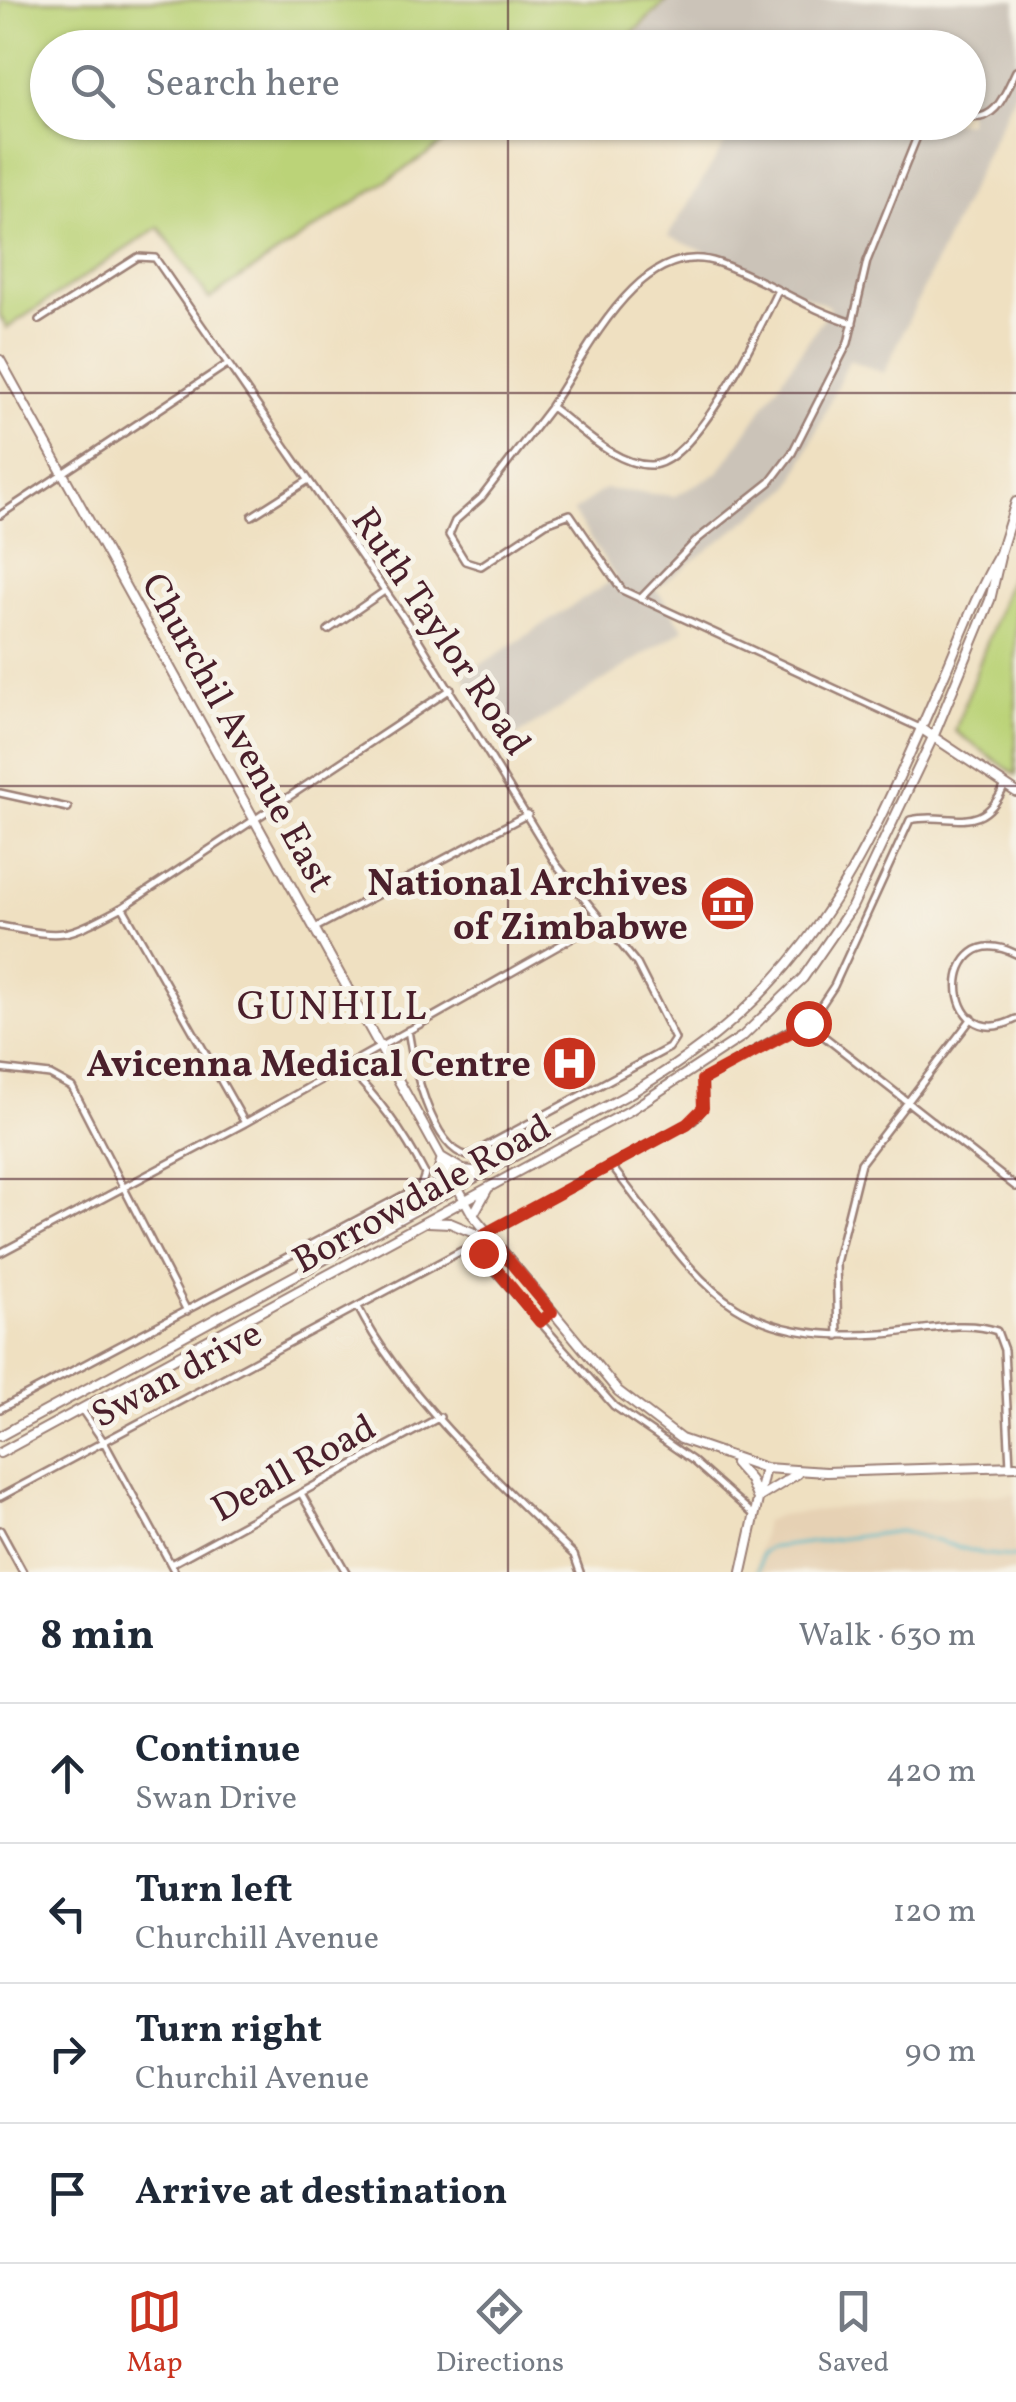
<!DOCTYPE html>
<html lang="en">
<head>
<meta charset="utf-8">
<style>
  body { margin:0; font-family:Vollkorn,serif; background:#f2f2f3; color:#1f2937 }
  .stop { position:absolute; width:30px; height:30px; margin:-22px; border:8px solid #c8321e; border-radius:50%; background:#fff }
  .stop.end { background:#c8321e; border-color:#fff; box-shadow:0 2px 10px #0008 }
  .list { margin:0; padding:0; list-style:none }
  h2 { display:flex; justify-content:space-between; align-items:center; height:130px; margin:0; padding:0 40px; font-size:42px }
  h2 small { font-size:32px; font-weight:400; color:#747a83 }
  .list li { display:grid; grid-template-columns:65px 1fr auto; gap:30px; align-items:center; box-sizing:border-box; height:140px; padding:0 40px; border-top:2px solid #e0e1e3 }
  .list b { display:block; font-size:38px; white-space:nowrap }
  .list p { margin:0; font-size:32px; white-space:nowrap; color:#747a83 }
  .list em { font-size:32px; font-style:normal; color:#747a83 }
  .icon { flex:none; width:55px; height:55px; fill:none; stroke:currentColor; stroke-width:2; stroke-linecap:round; stroke-linejoin:round }
  .map { position:relative; flex:none; width:1016px; height:1572px; overflow:hidden }
  .search { position:absolute; background:#fff; box-shadow:0 2px 8px #0004; left:30px; right:30px; top:30px; height:110px; display:flex; align-items:center; gap:25px; box-sizing:border-box; padding:0 35px; border-radius:55px; color:#747a83; font-size:38px }
  .sheet { height:690px; background:#fff }
  nav { display:flex; justify-content:space-around; align-items:center; box-sizing:border-box; height:140px; border-top:2px solid #e0e1e3; background:#fff; font-size:28px; color:#747a83 }
  nav a { display:grid; justify-items:center; gap:5px }
  nav .on { color:#c8321e }
  .map>svg:first-child { display:block }
  .built { fill:#e6d1b4 }
  .industrial { fill:#cbc3b8 }
  .green { fill:#bbd378; stroke:#827952; stroke-width:2.5 }
  .lines { fill:none; stroke-linecap:round; stroke-linejoin:round }
  .stream { stroke:#4db9c9; stroke-width:2.5 }
  .street-casing { stroke:#9c8076; stroke-width:10 }
  .secondary-casing { stroke:#9c8076; stroke-width:12 }
  .street { stroke:#fff; stroke-width:5 }
  .secondary { stroke:#fff; stroke-width:8 }
  .route { stroke:#c8321e; stroke-width:12 }
  .grid { fill:none; stroke:#4a1f2b; stroke-width:2.5; stroke-opacity:0.55 }
  .labels { text-anchor:middle; stroke-width:10; stroke-linejoin:round; paint-order:stroke }
  .street-label { font-size:38px; fill:#4a1f2b; stroke:#f7f3e8 }
  .poi-label { font-size:38px; font-weight:bold; fill:#4a1f2b; stroke:#f7f3e8; text-anchor:end }
  .neighbourhood-label { font-size:40px; letter-spacing:2.5px; fill:#4a1f2b; stroke:#f7f3e8 }
</style>
</head>
<body>
<div class="map">
<svg width="1016" height="1572" viewBox="0 0 1016 1572">
  <rect width="100%" height="100%" fill="#f7f3e8"/>
  <filter id="ink" filterUnits="userSpaceOnUse"><feTurbulence type="fractalNoise" baseFrequency=".01" numOctaves="2"/><feDisplacementMap in="SourceGraphic" scale="20" xChannelSelector="R" yChannelSelector="G"/><feConvolveMatrix kernelMatrix="1 2 1 2 8 2 1 2 1" color-interpolation-filters="sRGB"/></filter>
  <filter id="wash" filterUnits="userSpaceOnUse"><feTurbulence type="fractalNoise" baseFrequency=".0048" numOctaves="4" result="noise"/><feDisplacementMap in="SourceGraphic" scale="40" xChannelSelector="R" yChannelSelector="G"/><feGaussianBlur stdDeviation="2.25" result="paint"/><feColorMatrix in="noise" values="0 0 0 0 0 0 0 0 0 0 0 0 0 0 0 0 0 1.4 0 .05"/><feComposite in="paint" operator="in"/></filter>
  <g filter="url(#wash)">
    <rect width="100%" height="100%" fill="#efe0c1"/>
    <path class="built" d="M1016,1494V1572H754L765,1521L779,1515L922,1498Z"/>
    <path class="industrial" d="M670,0H1016V90L884,373L849,360L790,488L656,589L684,629L505,743L463,676L616,578L573,512L604,489L675,496L719,472L831,307L668,236L734,129L728,123L968,122V48H651L636,33Z"/>
    <path class="green" d="M0,0H668L618,47L48,48V122L474,123L209,299L159,227L7,328L0,316Z
      M1016,561V775L955,731Z"/>
    <g class="lines">
      <path class="stream" d="M758,1572L762,1553L768,1548L900,1531L984,1554L1016,1557"/>
    </g>
  </g>
  <g filter="url(#ink)">
    <g class="lines">
      <defs>
        <path id="street" d="M968,117C997,122 1005,93 1016,71
          M777,292C759,330 696,464 651,465C615,466 578,426 551,407L481,498L455,521L449,535L465,561L481,566L546,523L570,514L622,590L920,728
          M39,320L138,257L155,258L415,634L556,864L637,964L675,1039L669,1048L468,1156C431,1148 413,1063 408,1030
          M551,406C587,353 640,235 719,263C765,279 806,309 853,323
          M0,515L226,365
          M252,516L307,481
          M640,599L698,539L770,482L792,453L848,343L867,261L923,122
          M328,630L383,592
          M0,793L68,808
          M123,908L245,1123
          M0,926C67,938 62,939 123,907L451,689
          M317,927L528,814
          M1016,954C937,914 939,1059 1016,1019
          M807,1023L1016,1187
          M0,1069L50,1075L72,1087L187,1311
          M612,1167C700,1279 724,1344 881,1334C916,1332 964,1319 997,1331L1004,1350L1010,1466
          M488,1232L694,1120L703,1108V1080L814,1016L834,986L910,820C951,810 981,840 1005,785
          M0,1253L245,1123L599,923
          M358,1307C401,1393 504,1488 574,1555L580,1572
          M838,1336L836,1263L861,1163L972,1018
          M0,1409L421,1186L425,1174C403,1131 379,1099 345,1065
          M82,1410L104,1442L175,1572
          M302,1495L346,1572
          M0,1497L463,1250L475,1248L614,1406L692,1460L754,1515
          M0,1530L23,1572
          M171,1564L440,1417"/>
        <path id="secondary" d="M0,360L473,1215L618,1391L681,1439L765,1468L826,1472L1016,1466
          M920,728L1016,792
          M441,1157L463,1170L483,1172
          M432,1199L441,1161
          M473,1215L488,1188
          M428,1222L450,1223L486,1238
          M0,1436L627,1095C811,989 862,864 943,678C961,636 977,593 1000,553L1016,502
          M0,1453L629,1111L743,1036L803,978L852,907L934,735L990,600L1000,557
          M735,1463L750,1480L757,1497
          M758,1498L797,1474
          M742,1572L765,1468"/>
      </defs>
      <use href="#street" class="street-casing"/>
      <use href="#secondary" class="secondary-casing"/>
      <use href="#street" class="street"/>
      <use href="#secondary" class="secondary"/>
    </g>
  </g>
  <g class="lines" filter="url(#ink)">
    <path class="route" d="M483,1253L540,1322L552,1312L486,1233L687,1124L703,1108L702,1080L808,1023"/>
  </g>
  <path class="grid" d="M508,0V48M508,122V1572M0,393H1016M0,786H1016M0,1179H1016"/>
  <defs>
    <symbol id="museum-disc" viewBox="-11 -11 22 22"><circle r="9.5" fill="#c8321e" stroke="#f7f3e8"/><path d="M0-6L6-3V-2H-6V-3ZM-5-1h2V3h-2ZM-1-1h2V3h-2ZM3-1h2V3H3ZM-6 4H6V6H-6Z" fill="#fff"/></symbol>
    <symbol id="hospital-disc" viewBox="-11 -11 22 22"><circle r="9.5" fill="#c8321e" stroke="#f7f3e8"/><path d="M-5-5h3v3.5h4V-5h3V5h-3V1.5h-4V5h-3Z" fill="#fff"/></symbol>
  </defs>
  <g fill-rule="evenodd">
    <use href="#museum-disc" x="696" y="872" width="63" height="63"/>
    <use href="#hospital-disc" x="538" y="1032" width="63" height="63"/>
  </g>
  <g class="labels">
    <g class="street-label">
      <text transform="translate(442 631) rotate(56)" y="13">Ruth Taylor Road</text>
      <text transform="translate(239 732) rotate(61)" y="13">Churchil Avenue East</text>
      <text transform="translate(421 1193) rotate(-29)" y="13">Borrowdale Road</text>
      <text transform="translate(176 1373) rotate(-28)" y="13">Swan drive</text>
      <text transform="translate(293 1467) rotate(-29)" y="13">Deall Road</text>
    </g>
    <g class="poi-label">
      <text x="688" y="895">National Archives<tspan x="688" dy="44">of Zimbabwe</tspan></text>
      <text x="531" y="1076">Avicenna Medical Centre</text>
    </g>
    <g class="neighbourhood-label">
      <text x="333" y="1019">GUNHILL</text>
    </g>
  </g>
</svg>
<div class="stop" style="left:808px;top:1023px"></div>
<div class="stop end" style="left:483px;top:1253px"></div>
<div class="search"><svg class="icon" aria-label="search" viewBox="0 0 24 24"><circle cx="10" cy="10" r="6"/><path d="M15 15l6 6"/></svg>Search here</div>
</div>
<section class="sheet">
<h2>8 min<small>Walk · 630 m</small></h2>
<ul class="list">
<li><svg class="icon" aria-label="ahead" viewBox="0 0 24 24"><path d="M12 20V5M6 11l6-6 6 6"/></svg><div><b>Continue</b><p>Swan Drive</p></div><em>420 m</em></li>
<li><svg class="icon" aria-label="left" viewBox="0 0 24 24"><path d="M17 20v-9H6M10 6l-5 5 5 5"/></svg><div><b>Turn left</b><p>Churchill Avenue</p></div><em>120 m</em></li>
<li><svg class="icon" aria-label="right" viewBox="0 0 24 24"><path d="M7 20v-9h11M14 6l5 5-5 5"/></svg><div><b>Turn right</b><p>Churchil Avenue</p></div><em>90 m</em></li>
<li><svg class="icon" aria-label="arrive" viewBox="0 0 24 24"><path d="M6 21V4h12l-3 4 3 4H6"/></svg><div><b>Arrive at destination</b></div></li>
</ul>
</section>
<nav>
<a class="on"><svg class="icon" aria-label="map" viewBox="0 0 24 24"><path d="M3 6l6-2 6 2 6-2v14l-6 2-6-2-6 2zM9 4v14M15 6v14"/></svg>Map</a>
<a><svg class="icon" aria-label="directions" viewBox="0 0 24 24"><path d="M12 3l9 9-9 9-9-9zM9 14v-3h6M13 9l2 2-2 2"/></svg>Directions</a>
<a><svg class="icon" aria-label="saved" viewBox="0 0 24 24"><path d="M7 4h10v16l-5-4-5 4z"/></svg>Saved</a>
</nav>
</body>
</html>
